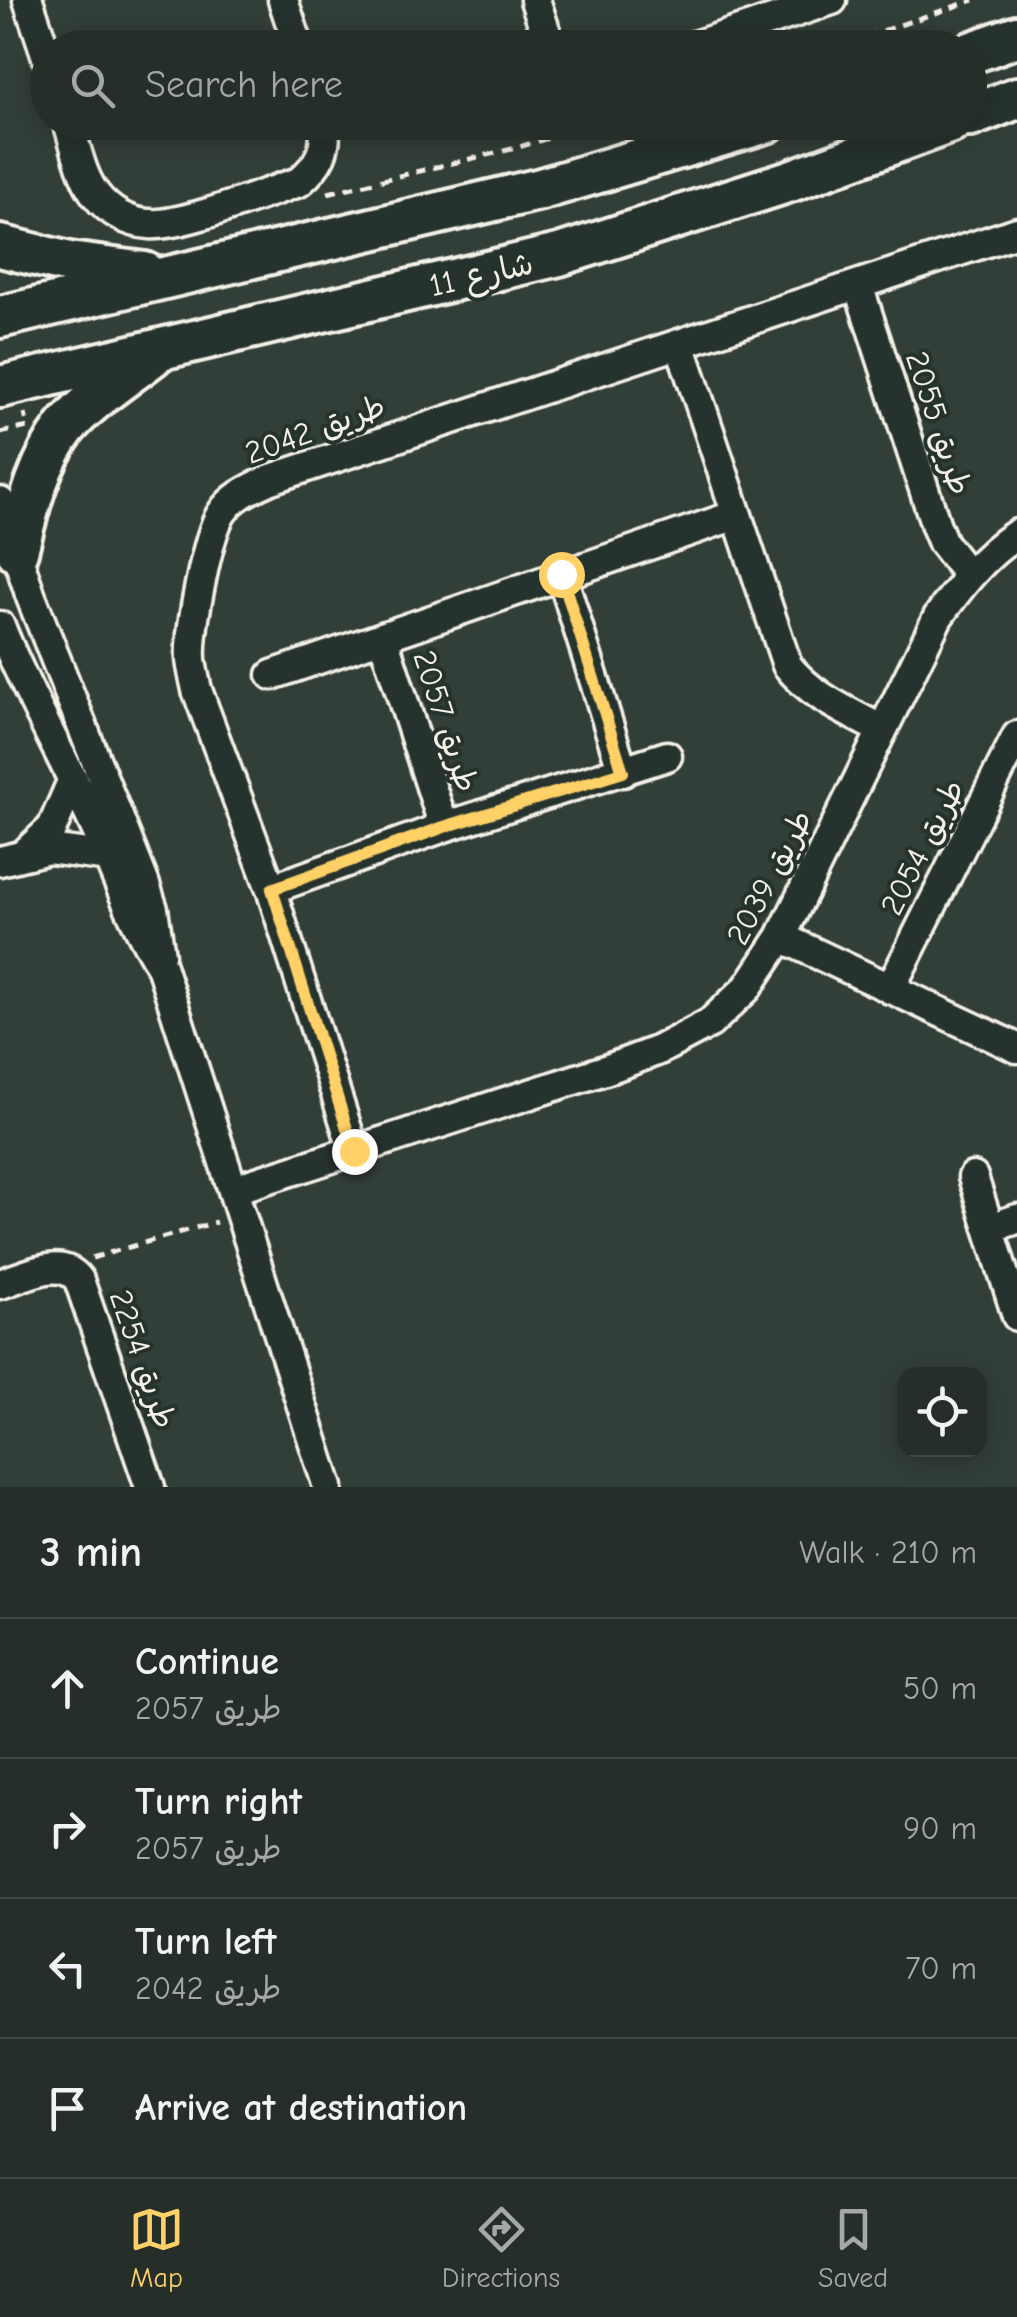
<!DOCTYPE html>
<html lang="en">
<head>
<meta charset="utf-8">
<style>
  body { margin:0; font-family:"Comic Neue","Playpen Sans Arabic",sans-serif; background:#2e3632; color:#f1f3f6 }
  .controls { position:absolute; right:30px; bottom:30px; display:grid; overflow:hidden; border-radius:20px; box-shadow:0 5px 25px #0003 }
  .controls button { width:90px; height:90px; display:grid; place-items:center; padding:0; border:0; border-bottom:2px solid #424a47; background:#262e2a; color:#f1f3f6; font:50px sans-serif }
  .stop { position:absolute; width:30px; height:30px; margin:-22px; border:8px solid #ffd166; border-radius:50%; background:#fff }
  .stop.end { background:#ffd166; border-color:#fff; box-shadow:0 2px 10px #0008 }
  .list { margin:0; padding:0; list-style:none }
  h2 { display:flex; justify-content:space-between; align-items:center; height:130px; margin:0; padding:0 40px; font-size:42px }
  h2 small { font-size:32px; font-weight:400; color:#a4a8a8 }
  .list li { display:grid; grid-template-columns:65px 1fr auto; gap:30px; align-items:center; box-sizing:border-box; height:140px; padding:0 40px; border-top:2px solid #424a47 }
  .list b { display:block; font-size:38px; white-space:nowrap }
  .list p { margin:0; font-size:32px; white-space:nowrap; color:#a4a8a8 }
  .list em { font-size:32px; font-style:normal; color:#a4a8a8 }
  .icon { flex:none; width:55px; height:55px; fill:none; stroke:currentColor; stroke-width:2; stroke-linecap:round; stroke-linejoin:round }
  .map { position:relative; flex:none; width:1017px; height:1487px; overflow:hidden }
  .search { position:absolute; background:#262e2a; box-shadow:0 5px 25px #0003; left:30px; right:30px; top:30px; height:110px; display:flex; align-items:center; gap:25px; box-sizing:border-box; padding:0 35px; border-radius:55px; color:#a4a8a8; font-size:38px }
  .sheet { height:690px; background:#262e2a }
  nav { display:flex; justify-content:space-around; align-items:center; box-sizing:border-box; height:140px; border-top:2px solid #424a47; background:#262e2a; font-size:28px; color:#a4a8a8 }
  nav a { display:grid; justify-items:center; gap:5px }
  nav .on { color:#ffd166 }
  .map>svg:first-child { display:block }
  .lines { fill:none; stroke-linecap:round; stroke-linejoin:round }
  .street-casing { stroke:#f4f1e8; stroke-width:35 }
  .secondary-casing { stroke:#f4f1e8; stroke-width:48 }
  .path { stroke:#f4f1e8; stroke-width:5; stroke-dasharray:10 8; stroke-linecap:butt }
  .street { stroke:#26332d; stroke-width:28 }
  .secondary { stroke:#26332d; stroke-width:40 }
  .route { stroke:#ffd166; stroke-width:12 }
  .labels { text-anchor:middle; stroke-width:8; stroke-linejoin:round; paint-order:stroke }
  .street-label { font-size:32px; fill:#f4f1e8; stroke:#26332d }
</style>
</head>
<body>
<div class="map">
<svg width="1017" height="1487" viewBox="0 0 1017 1487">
  <rect width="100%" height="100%" fill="#323e38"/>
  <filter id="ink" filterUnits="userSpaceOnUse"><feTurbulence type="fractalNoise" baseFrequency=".01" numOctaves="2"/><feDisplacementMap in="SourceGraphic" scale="20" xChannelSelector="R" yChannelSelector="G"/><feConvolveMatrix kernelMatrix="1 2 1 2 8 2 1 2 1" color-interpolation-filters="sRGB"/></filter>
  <g filter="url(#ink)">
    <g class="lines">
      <defs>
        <path id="street" d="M28,0L48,60
          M283,0L299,48
          M535,0L551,48
          M688,48L832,0
          M68,122C76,146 81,176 96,195C109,212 129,223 149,224C181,227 265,193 299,182C319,165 328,149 324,122
          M858,285L936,526L943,543L968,575
          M680,344L787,665C812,697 847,711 882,730
          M0,502L31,597L144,882L153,909L160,955
          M561,573L623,772
          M0,626C26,692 62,755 92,820C115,869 131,921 161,966L328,1487
          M383,638L444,827
          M272,675L736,515
          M25,853L52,828L73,779
          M0,861L49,849L109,857
          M271,889L444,827L667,756
          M781,937L1017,1048
          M890,989L1017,736
          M354,1151L271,889L197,690C195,680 192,670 191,659C189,632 207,537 221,514C232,496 252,488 271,479L1017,232
          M973,1177L1017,1316
          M235,1189L608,1069L659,1050L710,1023L747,988L781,937L938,617C961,585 983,556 1017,534
          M990,1228L1017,1219
          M0,1284C24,1277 61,1255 79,1280L150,1487"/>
        <path id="secondary" d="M970,53L1017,36
          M970,116L1017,98
          M0,246L69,263L145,273
          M0,317L541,189L766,122
          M0,387L559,255L790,181L951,122
          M17,551C28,508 38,463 66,427C89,400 124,378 152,356"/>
      </defs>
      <use href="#street" class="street-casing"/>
      <use href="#secondary" class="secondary-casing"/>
      <path class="path" d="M832,48L974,0
        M328,193L516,148L601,122
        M0,433L28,427L25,414
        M92,1258L216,1222"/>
      <use href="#street" class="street"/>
      <use href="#secondary" class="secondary"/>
    </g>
  </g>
  <g class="lines" filter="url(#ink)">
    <path class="route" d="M354,1151L272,889L444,827L623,772L561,574"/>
  </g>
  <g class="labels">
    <g class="street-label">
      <text transform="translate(481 274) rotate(-13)" y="11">شارع 11</text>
      <text transform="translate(939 423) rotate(72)" y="11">طريق 2055</text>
      <text transform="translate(315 429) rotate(-20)" y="11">طريق 2042</text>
      <text transform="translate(446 721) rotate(72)" y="11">طريق 2057</text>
      <text transform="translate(922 847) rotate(-63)" y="11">طريق 2054</text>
      <text transform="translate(769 877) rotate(-62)" y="11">طريق 2039</text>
      <text transform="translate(143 1359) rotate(71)" y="11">طريق 2254</text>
    </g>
  </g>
</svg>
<div class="controls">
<button><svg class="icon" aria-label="locate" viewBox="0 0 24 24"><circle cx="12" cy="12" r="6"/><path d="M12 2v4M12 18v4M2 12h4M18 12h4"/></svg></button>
</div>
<div class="stop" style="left:561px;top:574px"></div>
<div class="stop end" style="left:354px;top:1151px"></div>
<div class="search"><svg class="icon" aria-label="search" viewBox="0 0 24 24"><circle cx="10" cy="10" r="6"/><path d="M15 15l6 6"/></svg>Search here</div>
</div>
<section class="sheet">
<h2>3 min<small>Walk · 210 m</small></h2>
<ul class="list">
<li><svg class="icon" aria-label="ahead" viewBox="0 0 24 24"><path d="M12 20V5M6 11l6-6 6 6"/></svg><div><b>Continue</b><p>طريق 2057</p></div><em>50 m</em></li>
<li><svg class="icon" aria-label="right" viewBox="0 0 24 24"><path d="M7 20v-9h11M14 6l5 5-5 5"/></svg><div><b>Turn right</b><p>طريق 2057</p></div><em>90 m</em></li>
<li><svg class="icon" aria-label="left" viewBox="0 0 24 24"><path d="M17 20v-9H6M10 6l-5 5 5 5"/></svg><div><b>Turn left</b><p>طريق 2042</p></div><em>70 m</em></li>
<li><svg class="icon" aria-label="arrive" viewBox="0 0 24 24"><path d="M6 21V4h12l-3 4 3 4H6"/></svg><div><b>Arrive at destination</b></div></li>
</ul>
</section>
<nav>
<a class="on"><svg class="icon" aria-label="map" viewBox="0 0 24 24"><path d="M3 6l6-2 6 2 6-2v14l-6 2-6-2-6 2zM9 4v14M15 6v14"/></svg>Map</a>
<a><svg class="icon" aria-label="directions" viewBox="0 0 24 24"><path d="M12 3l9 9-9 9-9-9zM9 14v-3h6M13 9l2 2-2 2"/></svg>Directions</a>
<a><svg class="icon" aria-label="saved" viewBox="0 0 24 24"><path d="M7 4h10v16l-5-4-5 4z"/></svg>Saved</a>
</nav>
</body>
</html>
